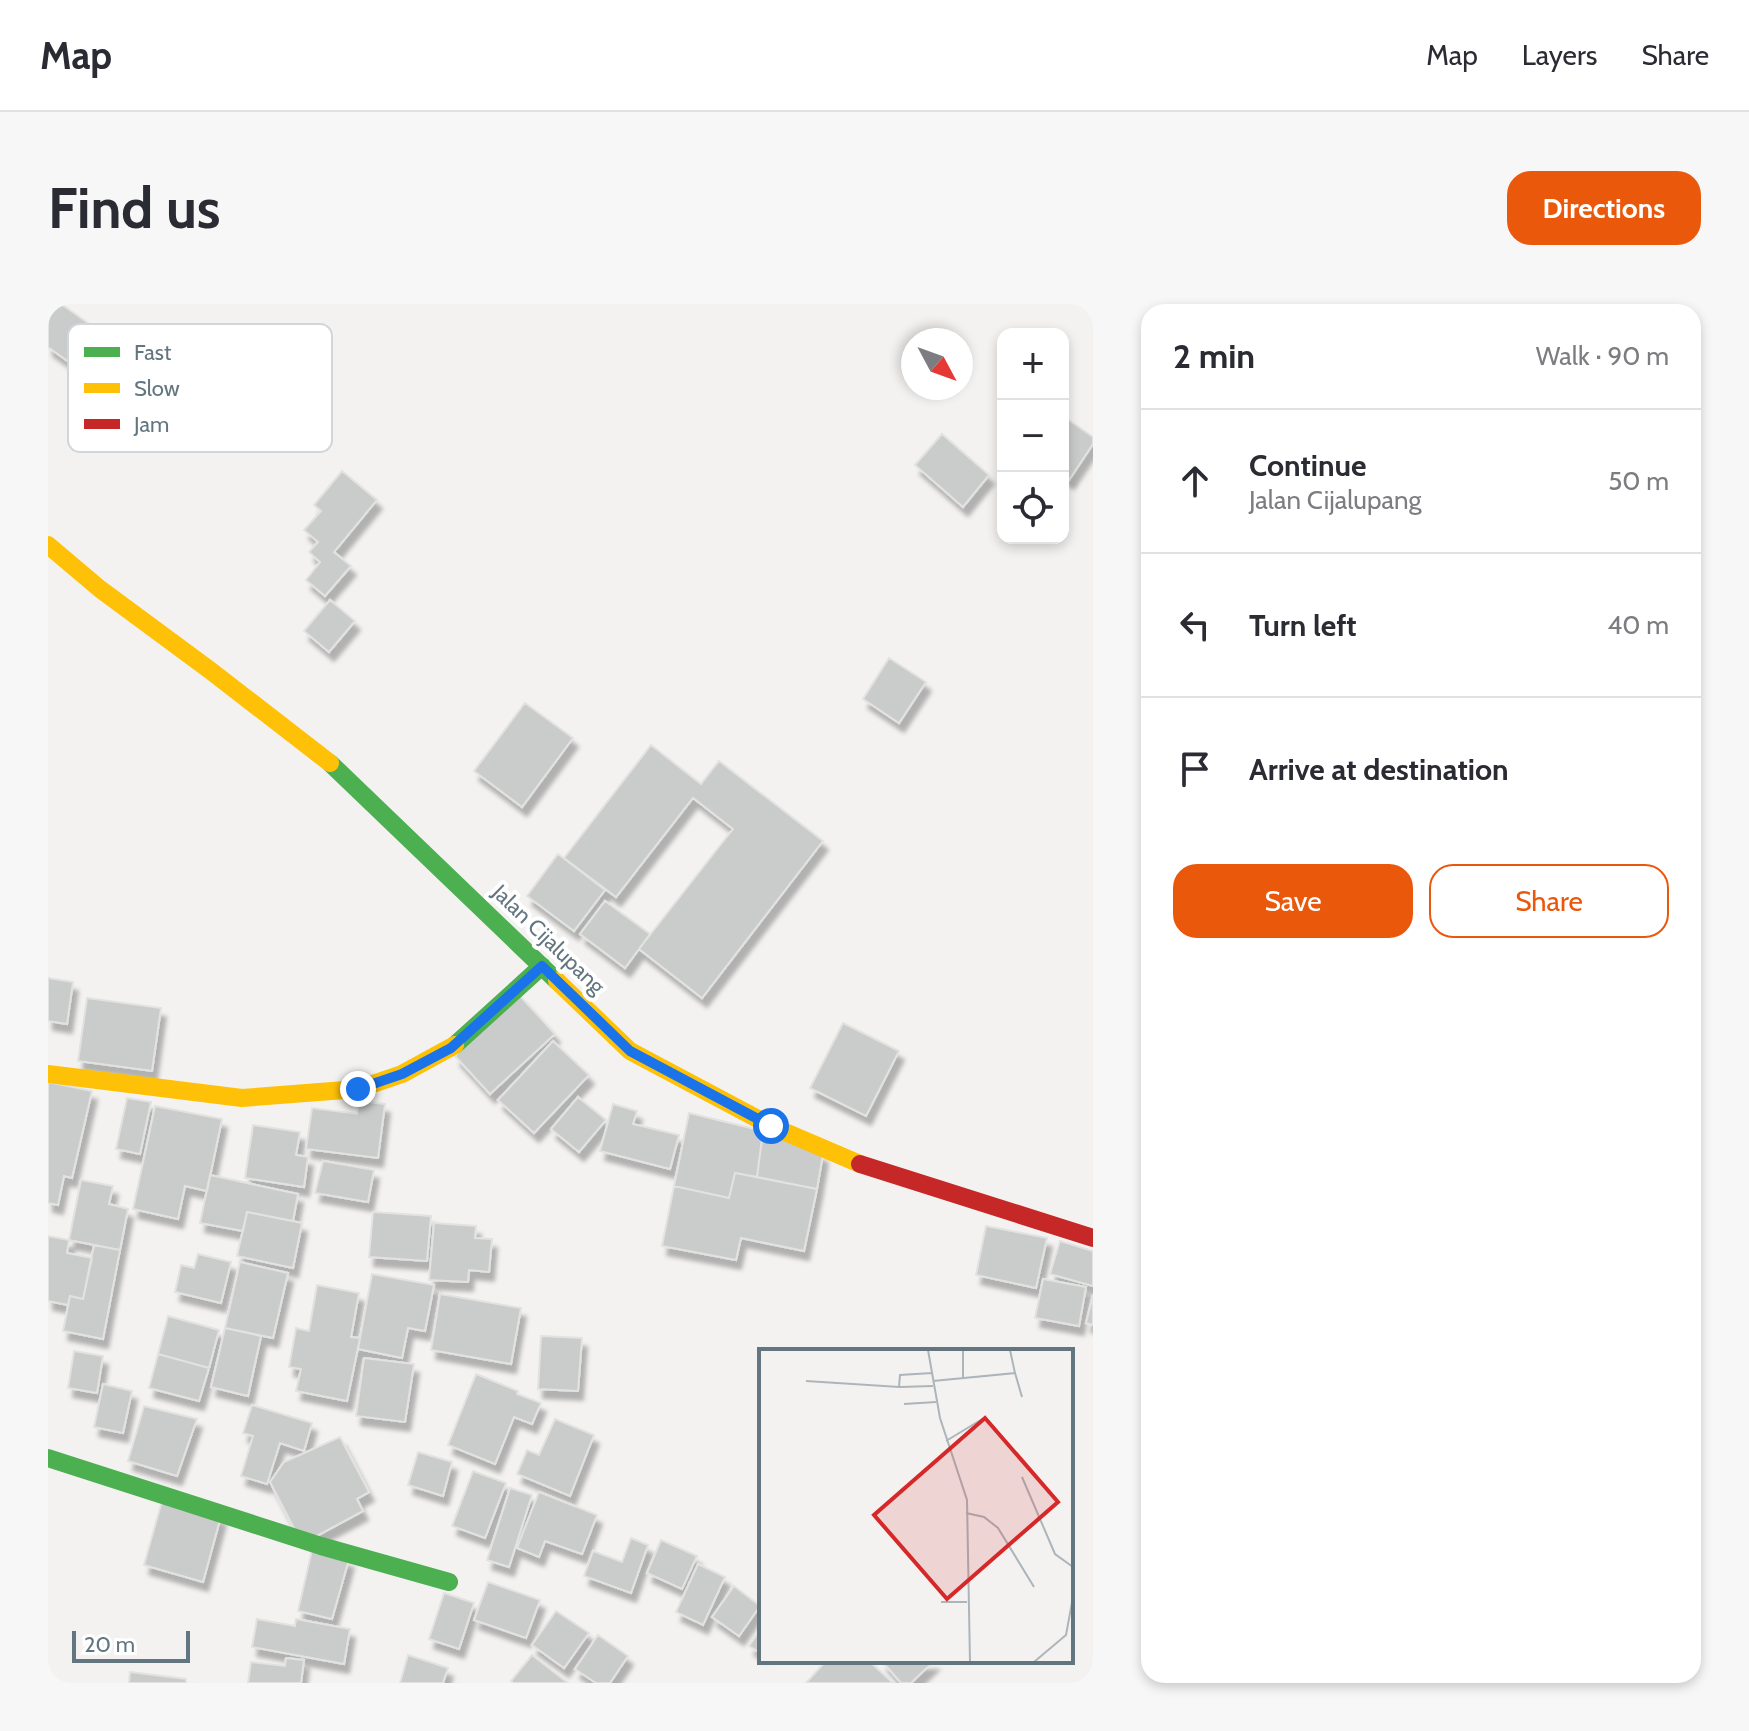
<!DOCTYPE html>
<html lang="en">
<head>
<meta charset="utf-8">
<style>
  body { margin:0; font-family:Cabin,sans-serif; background:#f7f7f7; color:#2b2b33 }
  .controls { position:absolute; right:24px; top:24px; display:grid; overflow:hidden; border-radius:16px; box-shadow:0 4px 12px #0003 }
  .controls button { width:72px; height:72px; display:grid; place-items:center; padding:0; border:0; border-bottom:2px solid #e1e1e2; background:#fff; color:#2b2b33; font:40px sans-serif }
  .compass { position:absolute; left:853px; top:24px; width:72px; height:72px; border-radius:50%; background:#fff; box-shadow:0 4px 12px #0003; rotate:131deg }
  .scale { position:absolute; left:24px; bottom:20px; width:118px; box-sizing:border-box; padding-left:8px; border:4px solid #637680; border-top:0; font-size:22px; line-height:28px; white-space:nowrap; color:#637680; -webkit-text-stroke:6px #fff; paint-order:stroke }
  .stop { position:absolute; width:24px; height:24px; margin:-18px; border:6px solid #1a73e8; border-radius:50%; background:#fff }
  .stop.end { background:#1a73e8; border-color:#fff; box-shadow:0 2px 8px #0008 }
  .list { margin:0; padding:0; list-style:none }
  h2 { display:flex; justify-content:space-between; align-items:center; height:104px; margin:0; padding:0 32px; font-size:34px }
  h2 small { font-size:26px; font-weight:400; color:#7c7c81 }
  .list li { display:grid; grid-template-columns:52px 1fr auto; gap:24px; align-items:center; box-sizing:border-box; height:144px; padding:0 32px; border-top:2px solid #e1e1e2 }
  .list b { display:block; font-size:30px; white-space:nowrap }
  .list p { margin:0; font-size:26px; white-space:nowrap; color:#7c7c81 }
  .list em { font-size:26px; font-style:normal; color:#7c7c81 }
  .actions { display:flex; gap:16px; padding:24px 32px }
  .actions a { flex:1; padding:18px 0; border:2px solid #ea580c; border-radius:24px; text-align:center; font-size:28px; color:#ea580c }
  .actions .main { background:#ea580c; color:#fff }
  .icon { flex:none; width:44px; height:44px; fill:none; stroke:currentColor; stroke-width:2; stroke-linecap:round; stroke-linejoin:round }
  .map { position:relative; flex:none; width:1045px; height:1379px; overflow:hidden; border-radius:24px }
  header { display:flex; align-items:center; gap:48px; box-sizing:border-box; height:112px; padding:0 40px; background:#fff; border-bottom:2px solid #e1e1e2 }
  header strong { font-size:38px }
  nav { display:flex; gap:44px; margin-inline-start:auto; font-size:28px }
  .intro { display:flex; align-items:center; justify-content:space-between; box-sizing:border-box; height:192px; padding:0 48px }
  h1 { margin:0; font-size:56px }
  .button { padding:20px 36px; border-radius:24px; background:#ea580c; color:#fff; font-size:28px; font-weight:700 }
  main { display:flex; gap:48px; padding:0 48px }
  aside { flex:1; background:#fff; border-radius:24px; box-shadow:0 4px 12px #0003 }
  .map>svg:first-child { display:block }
  .building { fill:#cacbcb; stroke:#e2e2e1; stroke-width:2; filter:url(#shadow) }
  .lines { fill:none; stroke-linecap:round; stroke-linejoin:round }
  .fast { stroke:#4caf50; stroke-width:18 }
  .slow { stroke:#ffc107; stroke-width:18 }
  .jam { stroke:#c62828; stroke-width:18 }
  .route { stroke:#1a73e8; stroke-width:10 }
  .labels { text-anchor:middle; stroke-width:8; stroke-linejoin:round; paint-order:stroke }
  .street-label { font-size:22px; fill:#637680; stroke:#fff }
  .inset-road { fill:none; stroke:#acb5ba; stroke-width:2 }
  .view { fill:#d62828; fill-opacity:0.15; stroke:#d62828; stroke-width:4 }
  .inset-edge { fill:none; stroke:#637680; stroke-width:4 }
  .key { fill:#fff; stroke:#d0d6d9; stroke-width:2 }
  .key-label { font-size:22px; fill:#637680 }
</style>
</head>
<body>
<header>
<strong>Map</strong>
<nav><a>Map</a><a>Layers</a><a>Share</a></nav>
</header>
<div class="intro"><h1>Find us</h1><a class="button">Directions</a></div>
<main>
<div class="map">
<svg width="1045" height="1379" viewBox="0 0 1045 1379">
  <defs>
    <filter id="shadow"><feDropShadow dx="5" dy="9" stdDeviation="2" flood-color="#0004"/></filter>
  </defs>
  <rect width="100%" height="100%" fill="#f3f2f1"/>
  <path class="building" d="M0,0H13L64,36L39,71L0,43Z
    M1015,112L1045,133V140L1021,176L1015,172Z
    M894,130L941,171L915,203L867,161Z
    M294,167L329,196L286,248L303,262L277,292L258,276L272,258L261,248L270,238L256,226L273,207L266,201Z
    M282,296L307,317L281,348L256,327Z
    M841,354L878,378L851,419L815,395Z
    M477,399L525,434L474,503L426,467Z
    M603,441L653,480L671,457L775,537L654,694L591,645L685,525L645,494L568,593L516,554Z
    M510,550L557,586L526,627L479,592Z
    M557,597L602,630L577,664L532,630Z
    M0,674L25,678L19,720L0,717Z
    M472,692L507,730L442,790L407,752Z
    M39,694L113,704L104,767L30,757Z
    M795,719L851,747L818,812L762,784Z
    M505,737L541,771L486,829L450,796Z
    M0,778L44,787L24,874L16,872L10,901L0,899Z
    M530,793L558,816L531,848L503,825Z
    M79,794L103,798L92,850L68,845Z
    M311,797L337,800L330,854L258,845L264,804L309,810Z
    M565,800L589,807L585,820L631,831L622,865L552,847Z
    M107,802L174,815L159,887L137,882L130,915L85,905Z
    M641,809L715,827L709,873L687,869L681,894L626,882Z
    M205,821L252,828L248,851L260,853L256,883L197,874Z
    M715,827L775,850L769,885L709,873Z
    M275,857L326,866L320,898L267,889Z
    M687,869L769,885L756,947L693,934L688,956L614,942L626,882L681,894Z
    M162,871L250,890L245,917L199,908L195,927L152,919Z
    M33,876L65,882L61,900L80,905L72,946L21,936Z
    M199,908L254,919L245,964L189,952Z
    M325,908L383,912L379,957L321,953Z
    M386,919L428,922L427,934L444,935L441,968L421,966L420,978L381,976Z
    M938,922L999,934L988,984L928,971Z
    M0,932L21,936L19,949L44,954L35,995L22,992L20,1001L0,997Z
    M1012,937L1045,947V982L1002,970Z
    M46,941L72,946L55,1035L15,1027L22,992L35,995Z
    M150,950L183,958L173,999L127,988L133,961L146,964Z
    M192,958L240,969L225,1034L177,1024Z
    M324,970L386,981L377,1027L360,1024L354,1054L310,1045Z
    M995,975L1038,983L1031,1022L987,1014Z
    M269,981L311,989L303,1033L312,1034L299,1097L248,1087L253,1065L241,1063L248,1024L261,1027Z
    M392,990L473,1004L463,1060L383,1046Z
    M1045,991V1021L1038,1019Z
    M120,1012L171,1026L161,1064L110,1050Z
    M177,1024L213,1032L200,1092L163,1083Z
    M493,1032L534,1034L530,1087L490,1085Z
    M26,1047L55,1052L49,1089L20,1084Z
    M110,1050L161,1064L151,1097L101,1084Z
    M316,1054L366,1060L357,1118L308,1112Z
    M428,1070L470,1087L469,1090L493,1099L484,1120L466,1113L447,1160L400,1141Z
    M55,1080L84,1087L75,1129L46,1123Z
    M204,1101L264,1119L256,1147L232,1139L219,1180L193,1172L205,1132L195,1129Z
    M96,1102L149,1115L129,1172L80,1157Z
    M507,1115L546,1131L522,1192L469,1170L479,1146L491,1151Z
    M292,1133L321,1188L309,1195L315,1207L267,1233L248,1228L222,1178L236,1158Z
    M370,1148L404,1158L395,1192L360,1181Z
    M425,1167L458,1179L437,1234L404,1222Z
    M462,1184L484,1191L461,1263L439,1256Z
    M491,1188L549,1211L534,1250L497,1237L491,1253L469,1244Z
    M114,1197L173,1212L155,1278L96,1261Z
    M583,1234L600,1241L583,1289L536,1272L545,1247L574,1258Z
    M613,1236L649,1252L634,1285L599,1269Z
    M264,1246L301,1255L284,1315L250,1307Z
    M650,1260L677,1273L655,1321L628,1308Z
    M440,1278L492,1296L478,1334L426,1316Z
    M686,1282L712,1302L691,1332L664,1313Z
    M396,1289L426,1299L411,1345L381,1335Z
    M508,1307L541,1329L516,1364L484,1341Z
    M209,1315L247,1322L248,1315L302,1325L296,1360L204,1343Z
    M713,1325V1349L701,1342Z
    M550,1331L580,1352L562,1379H548L527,1365Z
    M360,1351L400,1364L395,1379H352Z
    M484,1351L520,1379H465L463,1377Z
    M238,1354L256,1356L253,1379H200L203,1358L237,1362Z
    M778,1357H821L845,1379H758Z
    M834,1357H886L863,1379H853Z
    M82,1368L138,1375V1379H81Z"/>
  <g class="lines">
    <path class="fast" d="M282,459L509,677
      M407,741L494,662
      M0,1154L273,1242L401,1278"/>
    <path class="slow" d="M0,241L52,285L163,367L282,459
      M509,677L582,747L723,822L812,860
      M0,770L194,794L310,785L354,770L407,741"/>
    <path class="jam" d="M812,860L1045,934"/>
  </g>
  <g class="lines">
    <path class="route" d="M310,785L354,770L403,744L494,662L582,747L723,822"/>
  </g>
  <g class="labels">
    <g class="street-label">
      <text transform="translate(501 635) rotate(44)" y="8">Jalan Cijalupang</text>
    </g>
  </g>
  <g transform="translate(711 1045)">
    <rect width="314" height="314" fill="#f3f2f1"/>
    <path class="inset-road" d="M169,1L181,69L208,151L211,313M204,1V28M256,24L263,48M47,32L140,38L141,26L173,24M174,32L256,24L251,1M141,38L174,37M145,55L177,53M187,92L225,69M263,128L296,205L314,218M207,164L225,168L239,179L275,238M182,253H208M275,313L307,286L314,248"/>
    <path class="view" d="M226,69L299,153L188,250L115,166Z"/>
    <rect width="314" height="314" class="inset-edge"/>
  </g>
  <rect x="20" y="20" width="264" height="128" rx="12" class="key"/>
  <rect x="36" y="43" width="36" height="10" fill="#4caf50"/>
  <rect x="36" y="79" width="36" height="10" fill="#ffc107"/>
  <rect x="36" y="115" width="36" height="10" fill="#c62828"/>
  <g class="key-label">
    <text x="86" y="56">Fast</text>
    <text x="86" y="92">Slow</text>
    <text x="86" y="128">Jam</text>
  </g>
</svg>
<div class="controls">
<button>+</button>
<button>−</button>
<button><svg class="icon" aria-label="locate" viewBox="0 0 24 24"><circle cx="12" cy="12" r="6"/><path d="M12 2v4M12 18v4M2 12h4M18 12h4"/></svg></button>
</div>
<svg class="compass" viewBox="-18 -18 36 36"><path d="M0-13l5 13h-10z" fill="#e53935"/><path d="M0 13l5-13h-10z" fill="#7c7c81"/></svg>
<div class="scale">20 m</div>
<div class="stop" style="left:723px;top:822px"></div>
<div class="stop end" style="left:310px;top:785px"></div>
</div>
<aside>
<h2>2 min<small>Walk · 90 m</small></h2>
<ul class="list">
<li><svg class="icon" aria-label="ahead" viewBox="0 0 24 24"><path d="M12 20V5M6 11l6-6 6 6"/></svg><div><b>Continue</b><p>Jalan Cijalupang</p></div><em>50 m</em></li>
<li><svg class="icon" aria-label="left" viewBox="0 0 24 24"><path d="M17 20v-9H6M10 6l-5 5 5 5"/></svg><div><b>Turn left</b></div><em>40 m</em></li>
<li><svg class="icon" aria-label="arrive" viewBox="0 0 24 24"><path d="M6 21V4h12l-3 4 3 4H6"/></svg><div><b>Arrive at destination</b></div></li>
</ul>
<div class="actions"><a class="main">Save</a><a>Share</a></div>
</aside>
</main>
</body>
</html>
